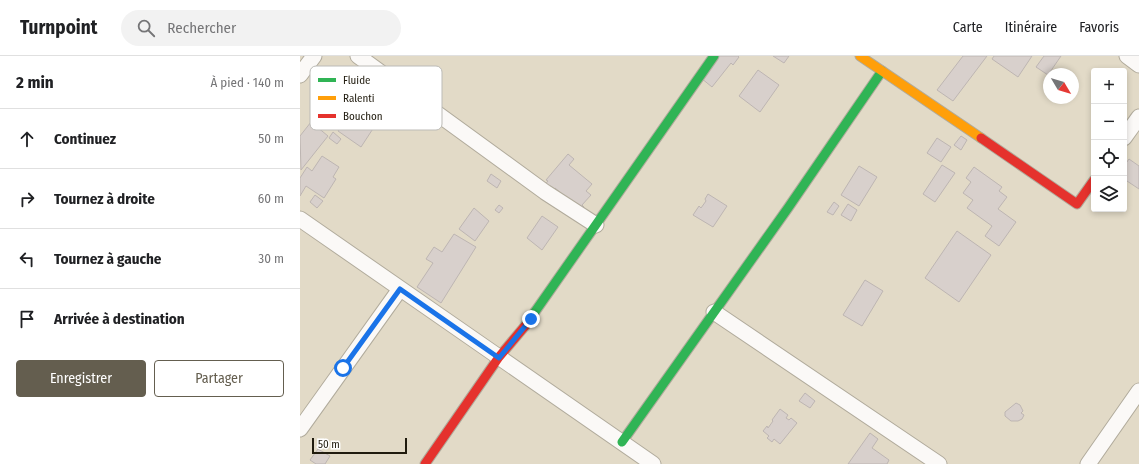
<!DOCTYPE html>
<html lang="fr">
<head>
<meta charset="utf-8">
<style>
  body { margin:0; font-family:"Fira Sans Condensed",sans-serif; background:#f2f2f2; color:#202124 }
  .controls { position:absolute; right:12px; top:12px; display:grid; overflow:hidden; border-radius:4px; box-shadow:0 2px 6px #0003 }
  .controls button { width:36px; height:36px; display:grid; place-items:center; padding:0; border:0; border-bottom:1px solid #e0e0e0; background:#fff; color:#202124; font:20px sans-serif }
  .compass { position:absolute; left:743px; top:12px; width:36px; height:36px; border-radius:50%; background:#fff; box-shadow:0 2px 6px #0003; rotate:128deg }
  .scale { position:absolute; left:12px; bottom:10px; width:95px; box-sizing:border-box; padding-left:4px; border:2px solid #201b0e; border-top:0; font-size:11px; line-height:14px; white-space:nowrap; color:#201b0e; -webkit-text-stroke:3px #fff; paint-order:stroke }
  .stop { position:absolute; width:12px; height:12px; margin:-9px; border:3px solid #1a73e8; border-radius:50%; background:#fff }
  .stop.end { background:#1a73e8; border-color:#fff; box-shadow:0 1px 4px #0008 }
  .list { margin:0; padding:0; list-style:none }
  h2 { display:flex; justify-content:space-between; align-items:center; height:52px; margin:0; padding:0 16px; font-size:17px }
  h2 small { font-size:13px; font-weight:400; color:#757577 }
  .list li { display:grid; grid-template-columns:26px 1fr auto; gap:12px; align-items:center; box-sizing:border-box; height:60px; padding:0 16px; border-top:1px solid #e0e0e0 }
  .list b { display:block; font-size:15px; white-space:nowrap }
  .list em { font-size:13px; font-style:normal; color:#757577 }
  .actions { display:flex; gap:8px; padding:12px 16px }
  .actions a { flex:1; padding:9px 0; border:1px solid #645e4f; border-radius:4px; text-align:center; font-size:14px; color:#645e4f }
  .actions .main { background:#645e4f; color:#fff }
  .icon { flex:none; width:22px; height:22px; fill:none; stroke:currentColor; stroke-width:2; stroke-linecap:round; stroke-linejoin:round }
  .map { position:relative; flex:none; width:839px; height:408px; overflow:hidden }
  header { display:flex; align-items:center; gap:24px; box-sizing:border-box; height:56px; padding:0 20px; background:#fff; border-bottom:1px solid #e0e0e0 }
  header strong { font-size:19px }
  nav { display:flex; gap:22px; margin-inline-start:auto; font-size:14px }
  .search { width:280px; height:36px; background:#f2f2f2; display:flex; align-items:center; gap:10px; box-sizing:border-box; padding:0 14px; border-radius:22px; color:#757577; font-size:15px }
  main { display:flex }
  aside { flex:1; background:#fff }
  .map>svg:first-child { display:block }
  .building { fill:#d8d0cc; stroke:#bdb5b2 }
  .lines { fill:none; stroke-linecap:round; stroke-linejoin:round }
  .street-casing { stroke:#b1ab9c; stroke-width:17 }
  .fast-casing { stroke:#b1ab9c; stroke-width:11 }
  .slow-casing { stroke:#b1ab9c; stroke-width:11 }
  .jam-casing { stroke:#b1ab9c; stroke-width:11 }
  .street { stroke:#fbf9f7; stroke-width:15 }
  .fast { stroke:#30b455; stroke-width:9 }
  .slow { stroke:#ff9f0a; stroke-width:9 }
  .jam { stroke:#e5322d; stroke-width:9 }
  .route { stroke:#1a73e8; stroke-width:5 }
  .key { fill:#fff; stroke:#bcbbb7; stroke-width:1 }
  .key-label { font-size:11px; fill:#201b0e }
</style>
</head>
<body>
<header>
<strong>Turnpoint</strong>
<div class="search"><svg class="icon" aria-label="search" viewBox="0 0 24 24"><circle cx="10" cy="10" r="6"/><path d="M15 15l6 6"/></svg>Rechercher</div>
<nav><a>Carte</a><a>Itinéraire</a><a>Favoris</a></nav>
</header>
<main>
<aside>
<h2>2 min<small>À pied · 140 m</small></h2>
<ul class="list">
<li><svg class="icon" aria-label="ahead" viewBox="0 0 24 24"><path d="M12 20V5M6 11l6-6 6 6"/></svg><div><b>Continuez</b></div><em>50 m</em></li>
<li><svg class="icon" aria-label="right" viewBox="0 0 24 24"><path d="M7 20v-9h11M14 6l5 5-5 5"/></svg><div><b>Tournez à droite</b></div><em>60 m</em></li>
<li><svg class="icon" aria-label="left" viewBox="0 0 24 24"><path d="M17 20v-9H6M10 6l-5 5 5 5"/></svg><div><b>Tournez à gauche</b></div><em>30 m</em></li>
<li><svg class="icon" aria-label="arrive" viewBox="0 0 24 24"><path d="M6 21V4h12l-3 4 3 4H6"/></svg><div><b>Arrivée à destination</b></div></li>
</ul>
<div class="actions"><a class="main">Enregistrer</a><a>Partager</a></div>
</aside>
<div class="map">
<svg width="839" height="408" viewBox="0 0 839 408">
  <rect width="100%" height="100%" fill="#e2dac7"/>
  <path class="building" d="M418,0H438L439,1L433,9L431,7L412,31L401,22Z
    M473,0H489L484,7Z
    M663,0H687L653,45L637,34Z
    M694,0H732L718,21L692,3Z
    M744,0H761L748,19L736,11Z
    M458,14L479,29L460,56L439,40Z
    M55,50L78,65L61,91L38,75Z
    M11,66L28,80L1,114L0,80Z
    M33,76L41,83L37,88L29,82Z
    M661,80L667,84L661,94L654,89Z
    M637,82L651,91L641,106L627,97Z
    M268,98L274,103L269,109L292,128L286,135L291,139L282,149L284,151L279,157L275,149L255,132L249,138L242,132L248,125L246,124Z
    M22,100L39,111L33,121L36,123L24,142L6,130L0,140V122L7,111L12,115Z
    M829,103L839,110V133L824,123V110Z
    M642,109L655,117L635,146L623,138Z
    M559,110L577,121L559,150L541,139Z
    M674,111L702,131L699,135L707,141L698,153L716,166L699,190L685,180L692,170L667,152L673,144L663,137L671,126L666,122Z
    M191,118L201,125L197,132L187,125Z
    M408,138L427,150L413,171L393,159L399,150L401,152L406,145L405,143Z
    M15,139L23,145L17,152L10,146Z
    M534,146L539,150L533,159L527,156Z
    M548,148L557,154L551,165L541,159Z
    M199,149L203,152L199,157L195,154Z
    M174,152L189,165L175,185L159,173Z
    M242,160L258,171L242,194L227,182Z
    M657,175L691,199L659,246L625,222Z
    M154,178L176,191L141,247L117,231L133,207L126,203L134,191L142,196Z
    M565,224L583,235L562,270L543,259Z
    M505,337L515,345L510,352L499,345Z
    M716,347L720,349L723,355L721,357L724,359L722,363L718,365H711L705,360V356Z
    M480,353L488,359L486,362L489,364L491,362L497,367L480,388L474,383L472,386L467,382L469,380L463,375L467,370L468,372L473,365L472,364Z
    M570,377L578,383L572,392L589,404L587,408H548Z
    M18,393L30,400L25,408H16L10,404Z"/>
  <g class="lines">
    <defs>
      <path id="street" d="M58,0L245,136L296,169
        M827,0L839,9
        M0,19L14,0
        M824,82L839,61
        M0,163L353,408
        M414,256L639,408
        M0,373L100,233
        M788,408L839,335"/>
      <path id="fast" d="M225,270L414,0
        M322,386L488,152L582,15"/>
      <path id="slow" d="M560,0L681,82"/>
      <path id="jam" d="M681,82L777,148L794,124
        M125,408L199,301L225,270"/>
    </defs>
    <use href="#street" class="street-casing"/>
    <use href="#fast" class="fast-casing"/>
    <use href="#slow" class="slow-casing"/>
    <use href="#jam" class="jam-casing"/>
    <use href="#street" class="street"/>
    <use href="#fast" class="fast"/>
    <use href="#slow" class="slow"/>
    <use href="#jam" class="jam"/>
  </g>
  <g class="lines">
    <path class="route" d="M43,312L100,233L199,302L231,263"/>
  </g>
  <rect x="10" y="10" width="132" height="64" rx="6" class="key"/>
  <rect x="18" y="22" width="18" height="4" fill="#30b455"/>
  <rect x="18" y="40" width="18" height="4" fill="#ff9f0a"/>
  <rect x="18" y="58" width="18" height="4" fill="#e5322d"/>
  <g class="key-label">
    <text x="43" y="28">Fluide</text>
    <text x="43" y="46">Ralenti</text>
    <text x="43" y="64">Bouchon</text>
  </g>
</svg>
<div class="controls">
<button>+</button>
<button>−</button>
<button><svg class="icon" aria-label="locate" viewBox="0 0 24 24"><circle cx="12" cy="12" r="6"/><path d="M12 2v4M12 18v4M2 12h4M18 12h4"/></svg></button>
<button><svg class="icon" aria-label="layers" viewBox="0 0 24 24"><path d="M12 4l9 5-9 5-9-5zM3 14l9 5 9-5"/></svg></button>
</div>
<svg class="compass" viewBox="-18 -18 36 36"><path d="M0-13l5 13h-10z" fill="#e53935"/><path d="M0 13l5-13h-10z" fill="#757577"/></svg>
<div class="scale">50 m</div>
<div class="stop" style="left:43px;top:312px"></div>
<div class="stop end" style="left:231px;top:263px"></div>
</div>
</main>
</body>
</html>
